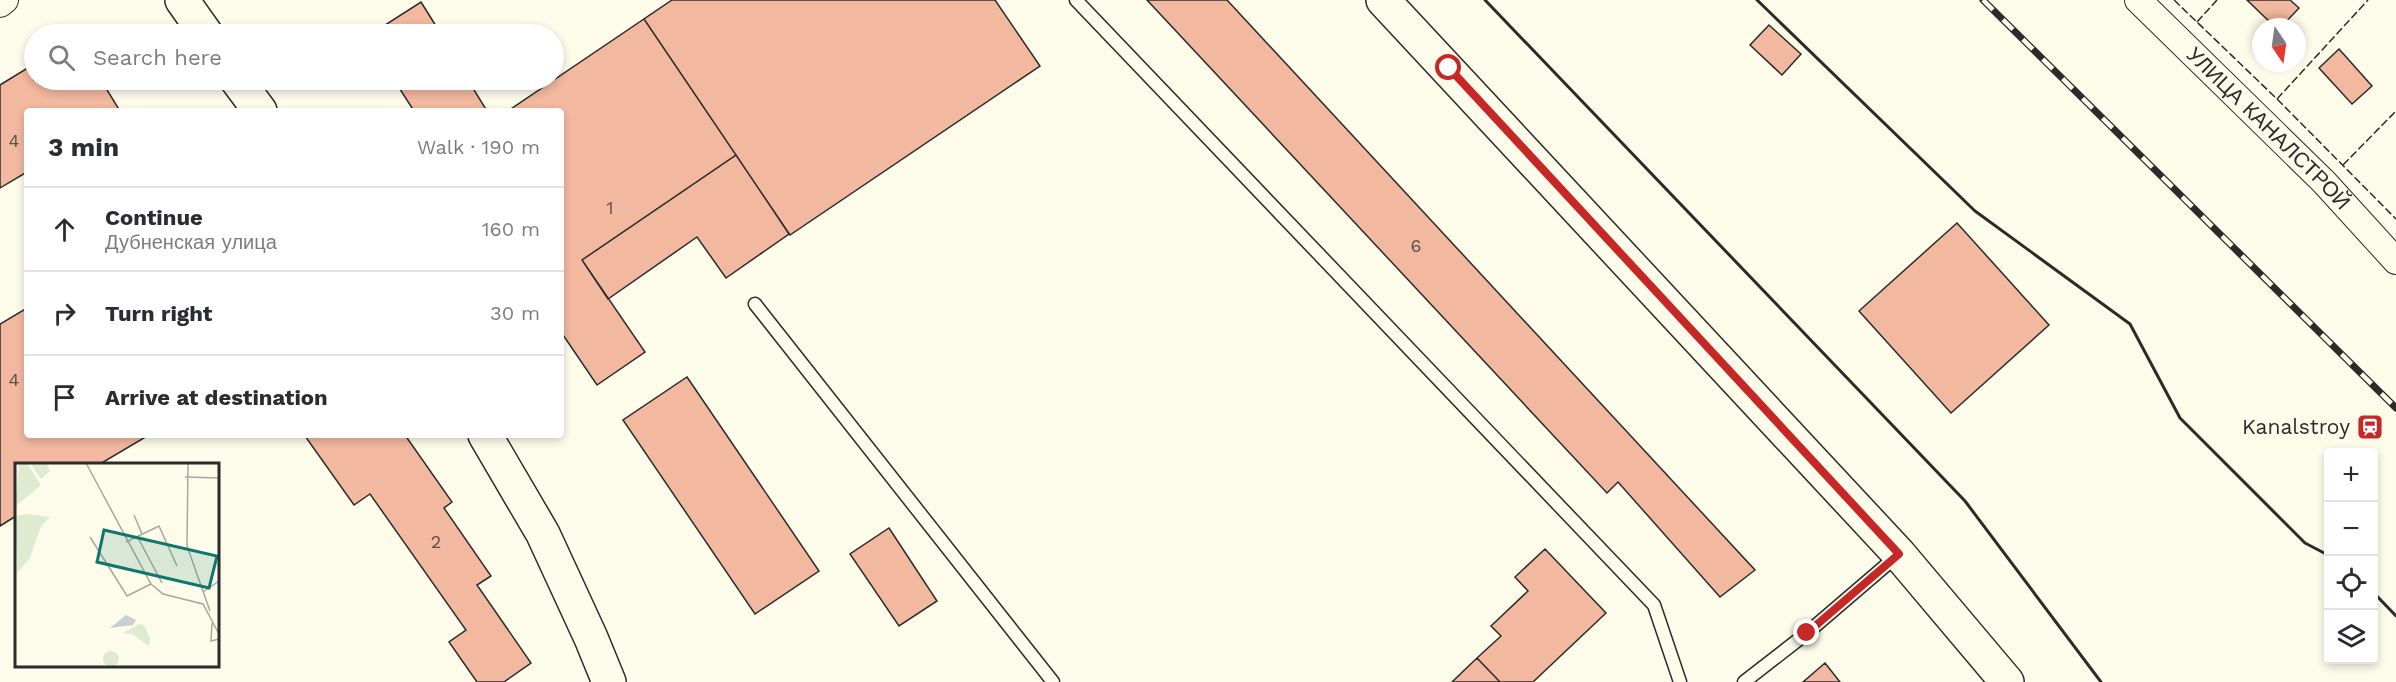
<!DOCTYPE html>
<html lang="en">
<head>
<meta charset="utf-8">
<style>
  body { margin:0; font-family:"Work Sans",sans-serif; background:#f2f2f3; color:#2b2b33 }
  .controls { position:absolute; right:18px; bottom:18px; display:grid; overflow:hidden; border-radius:6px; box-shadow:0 3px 9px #0003 }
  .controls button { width:54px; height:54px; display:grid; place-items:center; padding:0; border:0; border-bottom:2px solid #e1e1e2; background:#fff; color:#2b2b33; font:30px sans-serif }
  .compass { position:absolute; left:2252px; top:18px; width:54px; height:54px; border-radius:50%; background:#fff; box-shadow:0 3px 9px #0003; rotate:167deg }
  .stop { position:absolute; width:18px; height:18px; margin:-14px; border:4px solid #c62828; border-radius:50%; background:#fff }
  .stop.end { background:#c62828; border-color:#fff; box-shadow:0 2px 6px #0008 }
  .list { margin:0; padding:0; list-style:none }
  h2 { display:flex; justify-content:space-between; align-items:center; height:78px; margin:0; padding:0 24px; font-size:26px }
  h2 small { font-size:20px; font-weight:400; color:#7c7c81 }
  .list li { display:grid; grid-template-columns:39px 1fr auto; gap:18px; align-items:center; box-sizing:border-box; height:84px; padding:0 24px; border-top:2px solid #e1e1e2 }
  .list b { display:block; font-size:22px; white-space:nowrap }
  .list p { margin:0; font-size:20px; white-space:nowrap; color:#7c7c81 }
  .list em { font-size:20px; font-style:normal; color:#7c7c81 }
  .icon { flex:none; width:33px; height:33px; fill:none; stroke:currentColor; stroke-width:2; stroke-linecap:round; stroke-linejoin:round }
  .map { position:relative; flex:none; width:2396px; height:682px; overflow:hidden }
  .search { position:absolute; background:#fff; box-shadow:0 3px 9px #0003; left:24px; top:24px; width:540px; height:66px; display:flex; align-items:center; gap:15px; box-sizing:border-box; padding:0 21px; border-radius:33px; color:#7c7c81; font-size:22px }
  .panel { position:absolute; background:#fff; box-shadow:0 3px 9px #0003; left:24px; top:108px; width:540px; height:330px; border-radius:6px }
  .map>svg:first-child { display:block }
  .building { fill:#f2b8a0; stroke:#2b2b2b; stroke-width:1.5 }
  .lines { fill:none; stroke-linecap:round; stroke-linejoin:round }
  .lane-casing { stroke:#2b2b2b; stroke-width:15 }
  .street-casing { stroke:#2b2b2b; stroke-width:28 }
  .secondary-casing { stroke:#2b2b2b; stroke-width:36 }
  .lane { stroke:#fdfbea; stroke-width:12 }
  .street { stroke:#fdfbea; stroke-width:26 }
  .secondary { stroke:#fdfbea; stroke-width:33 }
  .rail-casing { stroke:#2b2b2b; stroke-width:7 }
  .rail { stroke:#fdfbea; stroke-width:4.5; stroke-dasharray:14; stroke-linecap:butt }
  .fence { stroke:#2b2b2b; stroke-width:1.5; stroke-dasharray:8 3; stroke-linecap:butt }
  .wall { stroke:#2b2b2b; stroke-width:3 }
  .route { stroke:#c62828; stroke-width:8 }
  .labels { text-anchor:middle; stroke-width:4.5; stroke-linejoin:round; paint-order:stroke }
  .number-label { font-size:18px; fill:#5d4e48 }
  .street-label { font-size:21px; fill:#2b2b2b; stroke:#fdfbea }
  .poi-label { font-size:21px; fill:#2b2b2b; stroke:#fdfbea; text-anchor:end }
  .inset-road { fill:none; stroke:#a9a89e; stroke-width:1.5 }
  .view { fill:#0f766e; fill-opacity:0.15; stroke:#0f766e; stroke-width:3 }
  .inset-edge { fill:none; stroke:#2b2b2b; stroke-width:3 }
</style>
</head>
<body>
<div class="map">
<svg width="2396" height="682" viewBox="0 0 2396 682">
  <rect width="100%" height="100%" fill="#fdfbea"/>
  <path class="building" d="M672,0H995L1040,66L790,235L644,19Z
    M1147,0H1227L1755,570L1720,597L1618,482L1607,493Z
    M2247,0H2290L2299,8L2281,27H2275Z
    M421,2L441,34H371Z
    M644,19L736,155L582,260L645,352L597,385L561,332V111H508Z
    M1769,25L1801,54L1782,75L1750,45Z
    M2339,49L2372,86L2352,104L2319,68Z
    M34,64V80H101L120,111H27V172L0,188V85Z
    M394,80H468L487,111H414Z
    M736,155L789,234L726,278L697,237L608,299L582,260Z
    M1957,223L2049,325L1951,413L1859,311Z
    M27,308V435H149L100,464H16V516L0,526V324Z
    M687,377L819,571L755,614L623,420Z
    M405,435L452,502L444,508L491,576L477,585L531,663L504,682H477L449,642L466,630L370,494L354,505L305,436Z
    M889,528L937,601L899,626L850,554Z
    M1545,549L1606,613L1533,682H1500L1477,658L1501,636L1491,626L1528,591L1515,577Z
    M1477,658L1500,682H1452Z
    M1825,663L1840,682H1803Z"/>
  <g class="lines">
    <defs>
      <path id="lane" d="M1076,0L1654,605L1680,682
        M755,304L1053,682
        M1744,682L1807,633L1898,555"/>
      <g id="street">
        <path id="s1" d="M2138,0L2324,182L2396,261"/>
        <path d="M0,4L5,0"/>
      </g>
      <path id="secondary" d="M182,0L206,34
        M1383,0L1899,554L2007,682
        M237,80L260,111
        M485,435L543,534L591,638L609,682"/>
    </defs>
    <use href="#lane" class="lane-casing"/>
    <use href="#street" class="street-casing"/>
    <use href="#secondary" class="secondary-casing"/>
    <use href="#lane" class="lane"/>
    <use href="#street" class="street"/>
    <use href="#secondary" class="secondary"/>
    <defs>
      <path id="rail" d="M1983,0L2396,408"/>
    </defs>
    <use href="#rail" class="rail-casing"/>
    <use href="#rail" class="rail"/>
    <path class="fence" d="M2174,0L2277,99L2396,219
      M2197,22L2217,0
      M2277,99L2368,0
      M2343,165L2396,111"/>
    <path class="wall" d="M1485,0L1965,501L2101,682
      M1757,0L1975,211L2130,324L2180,418L2305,543L2328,555
      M2374,593L2396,616"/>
  </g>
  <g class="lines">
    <path class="route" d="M1449,68L1899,554L1807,633"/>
  </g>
  <defs>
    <symbol id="station-square" viewBox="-11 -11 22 22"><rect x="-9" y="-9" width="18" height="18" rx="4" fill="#c62828" stroke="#fdfbea"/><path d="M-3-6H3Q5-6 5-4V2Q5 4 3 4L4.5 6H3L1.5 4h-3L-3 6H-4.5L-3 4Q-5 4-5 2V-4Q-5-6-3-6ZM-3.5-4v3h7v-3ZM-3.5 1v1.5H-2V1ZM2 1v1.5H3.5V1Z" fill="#fff"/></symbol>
  </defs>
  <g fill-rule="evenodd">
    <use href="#station-square" x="2355" y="412" width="30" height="30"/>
  </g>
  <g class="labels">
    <g class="number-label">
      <text x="14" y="147">4</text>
      <text x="610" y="214">1</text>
      <text x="1416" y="252">6</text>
      <text x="14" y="386">4</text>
      <text x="436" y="548">2</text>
    </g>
    <g class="street-label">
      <text dy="7" stroke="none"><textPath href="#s1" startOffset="183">УЛИЦА КАНАЛСТРОЙ</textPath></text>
    </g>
    <g class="poi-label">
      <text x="2350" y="434">Kanalstroy</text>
    </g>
  </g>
  <g transform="translate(15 463)">
    <rect width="204" height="204" fill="#fdfbea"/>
    <path d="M4,0H12L26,22L0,44ZM15,0H31L35,8L26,16ZM13,51L35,54L26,63L15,95L2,110L3,128L0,53ZM124,161L129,162L135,175L134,183L117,171L108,170ZM88 196a8 8 0 1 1 16 0a8 8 0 1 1-16 0Z" fill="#deebd1"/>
    <path d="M111,152L121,157L118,162L95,165Z" fill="#c7d0d0"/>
    <path class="inset-road" d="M71,0L136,121L148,131L188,141L204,171M173,0L172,83L195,148M170,14L204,15M119,52L127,71M122,73L147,120M75,74L112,133L136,121M111,79L144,63L162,103M188,129L204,118M197,160L196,178L204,176"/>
    <path class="view" d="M89,67L202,93L194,125L82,99Z"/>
    <rect width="204" height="204" class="inset-edge"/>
  </g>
</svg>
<div class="controls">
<button>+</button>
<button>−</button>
<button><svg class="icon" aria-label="locate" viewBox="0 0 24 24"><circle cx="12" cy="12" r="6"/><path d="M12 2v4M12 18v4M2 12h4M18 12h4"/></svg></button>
<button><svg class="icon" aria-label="layers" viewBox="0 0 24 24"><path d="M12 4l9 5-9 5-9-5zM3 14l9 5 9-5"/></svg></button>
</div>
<svg class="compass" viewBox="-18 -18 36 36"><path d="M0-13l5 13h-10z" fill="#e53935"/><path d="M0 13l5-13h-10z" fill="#7c7c81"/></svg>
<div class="stop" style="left:1449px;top:68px"></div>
<div class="stop end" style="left:1807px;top:633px"></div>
<div class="search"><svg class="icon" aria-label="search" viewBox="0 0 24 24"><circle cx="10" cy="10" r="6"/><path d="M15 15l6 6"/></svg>Search here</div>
<section class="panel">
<h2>3 min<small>Walk · 190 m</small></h2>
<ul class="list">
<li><svg class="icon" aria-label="ahead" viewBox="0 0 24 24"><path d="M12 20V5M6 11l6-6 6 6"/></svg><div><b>Continue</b><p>Дубненская улица</p></div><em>160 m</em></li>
<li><svg class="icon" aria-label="right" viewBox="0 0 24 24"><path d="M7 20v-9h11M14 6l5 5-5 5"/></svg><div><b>Turn right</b></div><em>30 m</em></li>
<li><svg class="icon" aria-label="arrive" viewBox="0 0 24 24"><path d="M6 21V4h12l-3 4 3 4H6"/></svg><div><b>Arrive at destination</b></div></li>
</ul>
</section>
</div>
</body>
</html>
